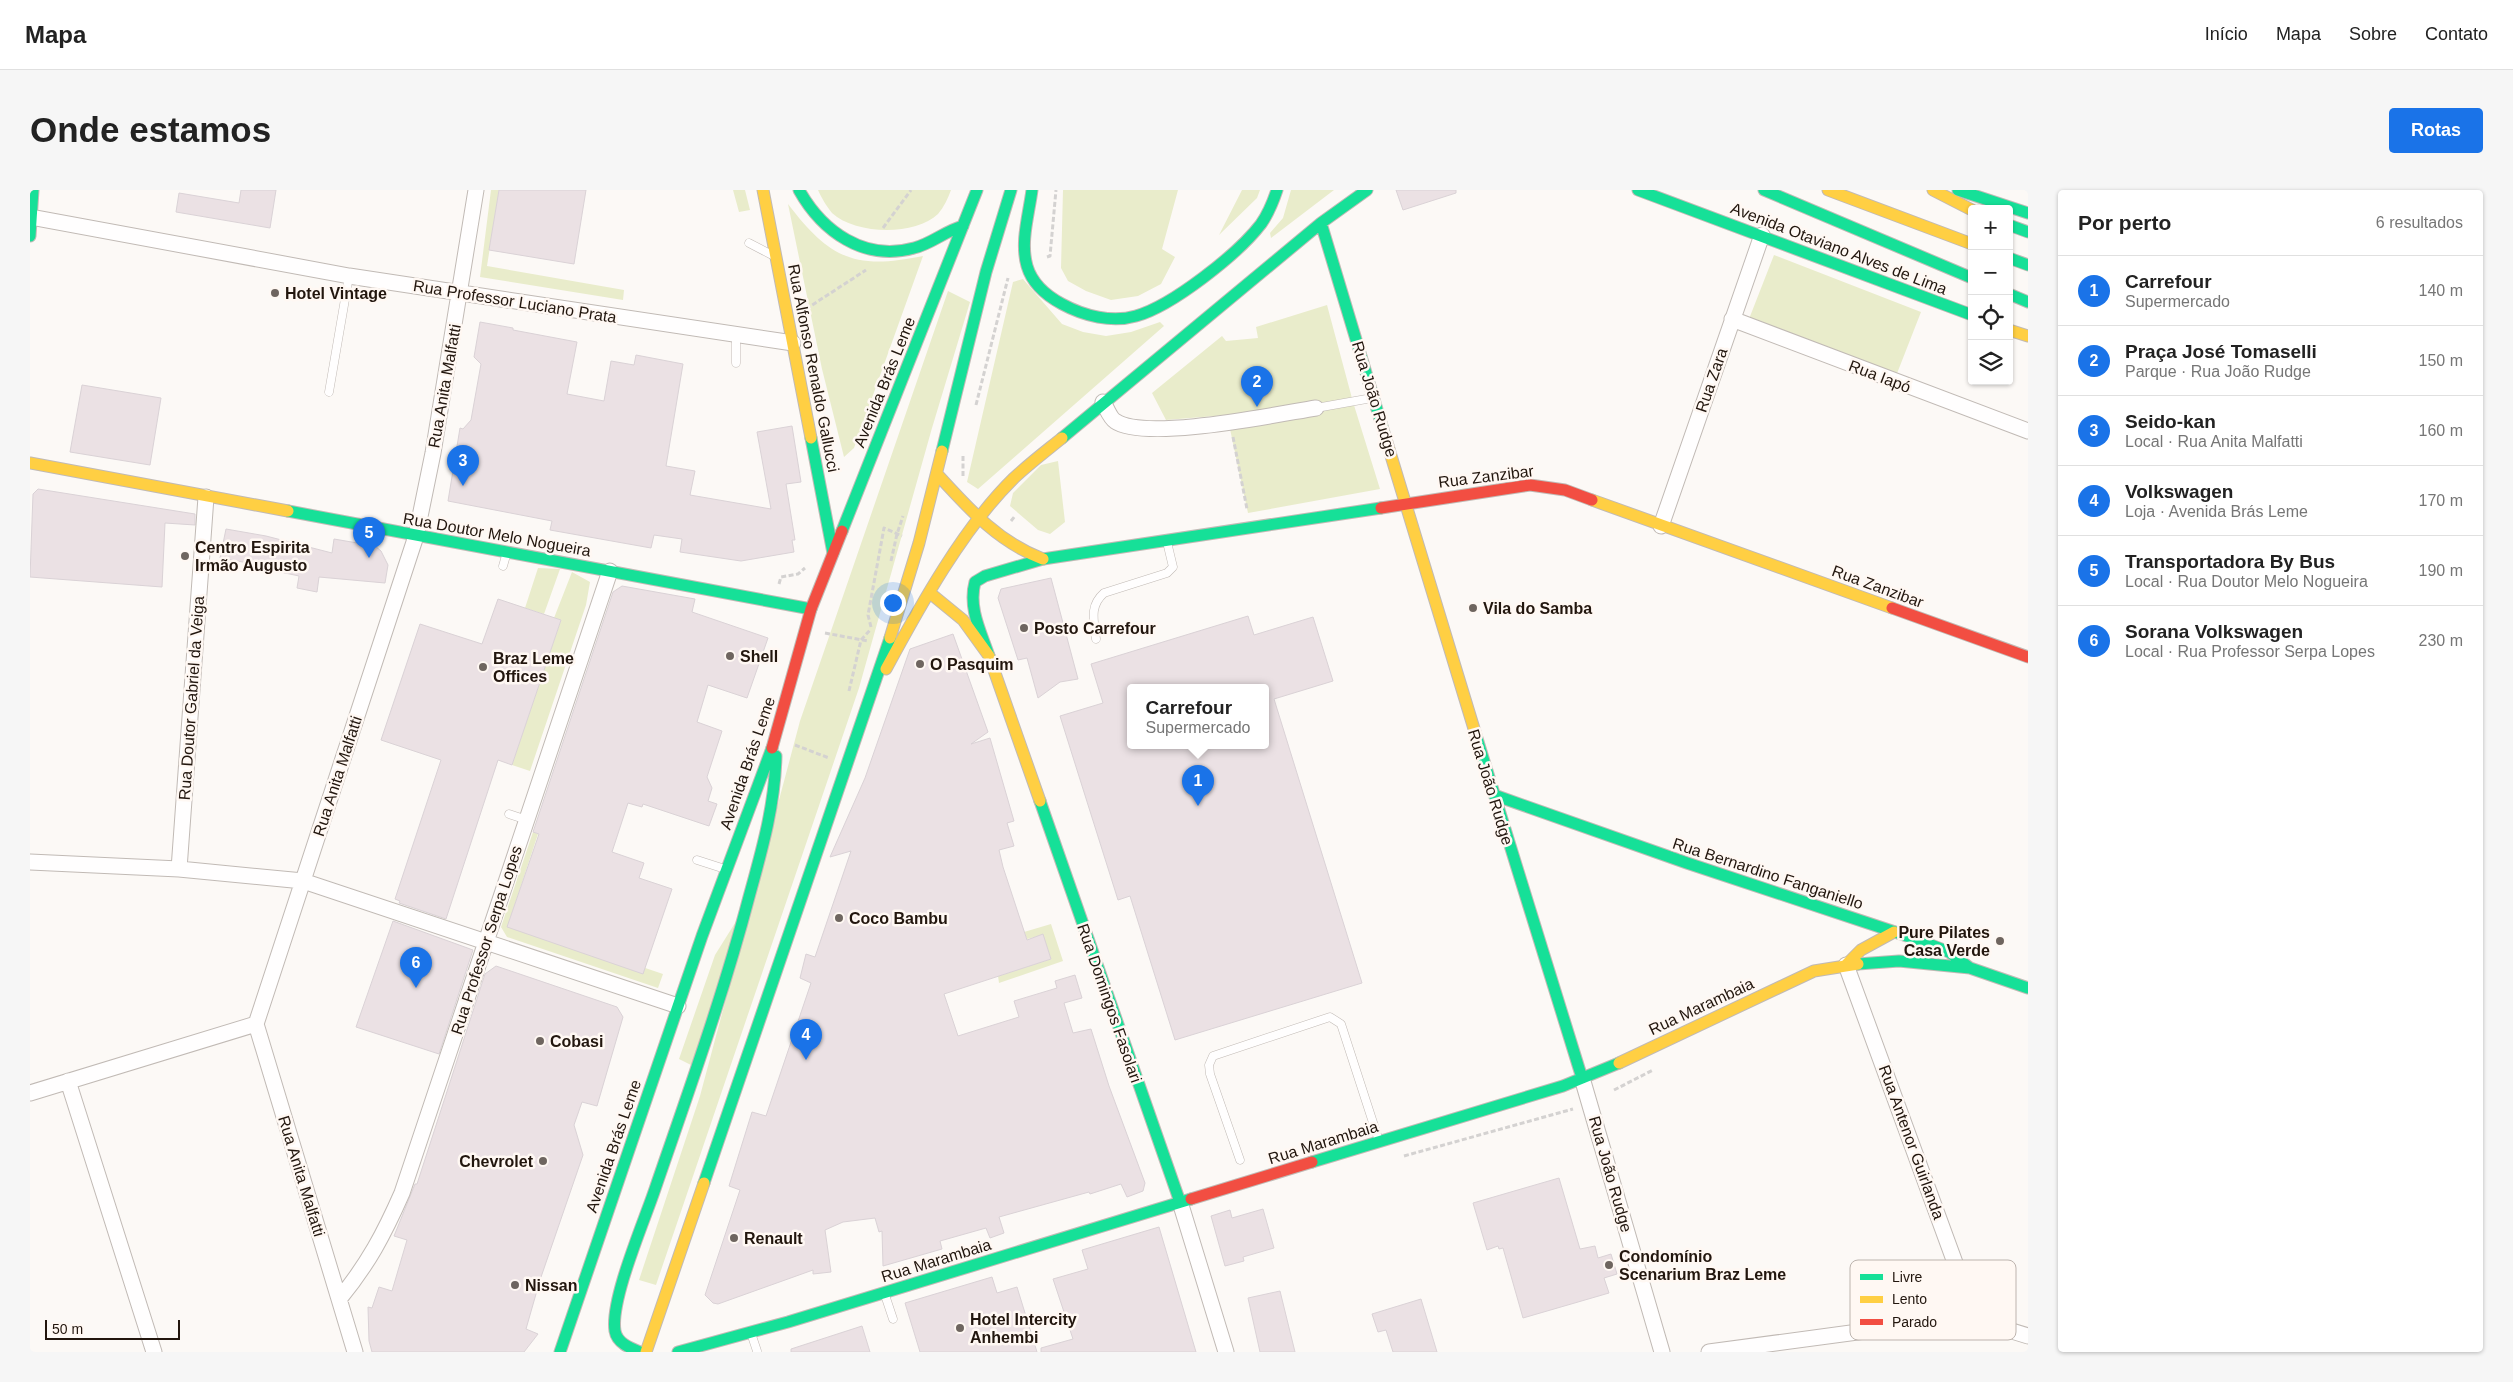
<!DOCTYPE html>
<html lang="pt">
<head>
<meta charset="utf-8">
<style>
  body { margin:0; font-family:Arial,sans-serif; background:#f6f6f6; color:#222 }
  .controls { position:absolute; right:15px; top:15px; display:grid; overflow:hidden; border-radius:5px; box-shadow:0 1px 4px #0004 }
  .controls button { width:45px; height:45px; display:grid; place-items:center; padding:0; border:0; border-bottom:1px solid #e0e0e0; background:#fff; color:#222; font:25px sans-serif }
  .scale { position:absolute; left:15px; bottom:12px; width:135px; box-sizing:border-box; padding-left:5px; border:2px solid #22160e; border-top:0; font-size:14px; line-height:18px; white-space:nowrap; color:#22160e; -webkit-text-stroke:4px #fff8f3; paint-order:stroke }
  .you { position:absolute; left:862px; top:412px; width:18px; height:18px; margin:-12px; border:4px solid #fff; border-radius:50%; background:#1a73e8; box-shadow:0 0 0 8px #1a73e833 }
  .badge { display:grid; place-items:center; width:32px; height:32px; border-radius:50%; background:#1a73e8; color:#fff; font-size:16px; font-weight:700 }
  .pin { position:absolute; translate:-50% -41px; filter:drop-shadow(0 1px 2px #0008) }
  .pin::after { content:''; position:absolute; top:26px; width:18px; height:15px; background:inherit; clip-path:polygon(0 0,100% 0,50% 100%) }
  .popup { position:absolute; left:1097px; top:494px; width:142px; height:65px; box-sizing:border-box; display:grid; place-content:center; border-radius:5px; background:#fff; filter:drop-shadow(0 1px 4px #0005); font-size:16px; white-space:nowrap; color:#767676 }
  .popup b { font-size:19px; color:#222 }
  .popup::after { content:''; position:absolute; left:50%; top:100%; margin-left:-10px; border:10px solid transparent; border-top-color:#fff }
  .list { margin:0; padding:0; list-style:none }
  h2 { display:flex; justify-content:space-between; align-items:center; height:65px; margin:0; padding:0 20px; font-size:21px }
  h2 small { font-size:16px; font-weight:400; color:#767676 }
  .list li { display:grid; grid-template-columns:32px 1fr auto; gap:15px; align-items:center; box-sizing:border-box; height:70px; padding:0 20px; border-top:1px solid #e0e0e0 }
  .list b { display:block; font-size:19px; white-space:nowrap }
  .list p { margin:0; font-size:16px; white-space:nowrap; color:#767676 }
  .list em { font-size:16px; font-style:normal; color:#767676 }
  .icon { flex:none; width:28px; height:28px; fill:none; stroke:currentColor; stroke-width:2; stroke-linecap:round; stroke-linejoin:round }
  .map { position:relative; flex:none; width:1998px; height:1162px; overflow:hidden; border-radius:5px }
  header { display:flex; align-items:center; gap:30px; box-sizing:border-box; height:70px; padding:0 25px; background:#fff; border-bottom:1px solid #e0e0e0 }
  header strong { font-size:24px }
  nav { display:flex; gap:28px; margin-inline-start:auto; font-size:18px }
  .intro { display:flex; align-items:center; justify-content:space-between; box-sizing:border-box; height:120px; padding:0 30px }
  h1 { margin:0; font-size:35px }
  .button { padding:12px 22px; border-radius:5px; background:#1a73e8; color:#fff; font-size:18px; font-weight:700 }
  main { display:flex; gap:30px; padding:0 30px }
  aside { flex:1; background:#fff; border-radius:5px; box-shadow:0 1px 4px #0004 }
  .map>svg:first-child { display:block }
  .green { fill:#e9eccb }
  .building { fill:#ebe1e4; stroke:#dad2d6; fill-rule:evenodd }
  .lines { fill:none; stroke-linecap:round; stroke-linejoin:round }
  .lane-casing { stroke:#c1bab5; stroke-width:9 }
  .street-casing { stroke:#c1bab5; stroke-width:17 }
  .fast-casing { stroke:#c1bab5; stroke-width:13 }
  .slow-casing { stroke:#c1bab5; stroke-width:13 }
  .jam-casing { stroke:#c1bab5; stroke-width:13 }
  .path { stroke:#d4d2d1; stroke-width:3; stroke-dasharray:5 2.5; stroke-linecap:butt }
  .lane { stroke:#fffefe; stroke-width:8 }
  .street { stroke:#fffefe; stroke-width:15 }
  .fast { stroke:#16e098; stroke-width:11 }
  .slow { stroke:#ffcf43; stroke-width:11 }
  .jam { stroke:#f24e42; stroke-width:11 }
  .poi-dot { fill:#6e655f; stroke:#fff8f3; stroke-width:2 }
  .labels { text-anchor:middle; stroke-width:5; stroke-linejoin:round; paint-order:stroke }
  .street-label { font-size:16px; fill:#22160e; stroke:#fff8f3 }
  .poi-label { font-size:16px; font-weight:bold; fill:#22160e; stroke:#fff8f3; text-anchor:start }
  .key { fill:#fff8f3; stroke:#bdb4ae; stroke-width:1 }
  .key-label { font-size:14px; fill:#22160e }
</style>
</head>
<body>
<header>
<strong>Mapa</strong>
<nav><a>Início</a><a>Mapa</a><a>Sobre</a><a>Contato</a></nav>
</header>
<div class="intro"><h1>Onde estamos</h1><a class="button">Rotas</a></div>
<main>
<div class="map">
<svg width="1998" height="1162" viewBox="0 0 1998 1162">
  <rect width="100%" height="100%" fill="#fcf9f6"/>
  <path class="green" d="M461,0H469L457,76L594,100L593,110L450,87Z
    M703,0H715L720,20L709,22Z
    M788,0H921C918,8 914,17 908,24C885,46 826,45 802,23C797,17 791,7 788,0Z
    M1033,0H1148L1132,59L1145,67L1131,94L1108,106L1081,110L1056,101L1038,91L1031,78Z
    M1212,0H1230L1227,8L1189,45Z
    M1261,0H1304L1241,48L1240,43L1253,28Z
    M758,14C800,69 825,80 893,66L824,258L814,267L792,179Z
    M1744,65L1891,122L1866,186L1719,129Z
    M993,89L1032,134L1053,142L1076,146L1101,142L1130,132L1134,136L948,299L937,292L983,92Z
    M918,101L940,112L902,238L829,498L626,1095L609,1090L670,906L717,730L661,875L649,869L685,765L710,725L719,723L770,531Z
    M1297,115L1323,212L1350,299L1218,323L1197,225L1136,230L1122,203L1192,146L1196,151L1228,148L1226,137Z
    M1028,271L1035,332L1020,344L1008,340L980,316L983,303L1011,275Z
    M508,378L530,379L514,424L495,418Z
    M542,382L560,392L556,415L500,581L482,575L531,430L524,428Z
    M503,642L508,644L479,732L633,784L628,798L477,747L471,737Z
    M1021,734L1033,771L969,793L968,786L1021,769L1013,745L997,749L994,742Z"/>
  <path class="building" d="M211,0H246L240,38L146,22L149,3L209,13Z
    M469,0H556L544,74L459,60Z
    M1366,0H1426V3L1373,20Z
    M450,132L483,138V140L547,152L537,204L574,211L581,171L604,175L606,165L653,174L636,276L665,281L660,305L741,319L727,242L762,236L771,292L756,294L765,350H762L764,362L711,371L650,362L652,349L624,345L621,358L520,340L522,331L418,311L430,238L433,239L441,230L451,174L444,167Z
    M52,195L131,208L120,275L40,262Z
    M8,299L165,324V335L135,333L132,397L0,387L3,304Z
    M196,339L236,346L302,363L304,349L345,356L351,361L358,375L355,393L289,387L287,402L267,398L269,386L241,380V377L190,368Z
    M1021,388L1048,489L1030,492L1008,508L997,468L988,470L968,408L971,399Z
    M592,396L665,409L662,422L738,448L717,508L678,495L667,532L692,541L677,587L682,598L678,611L687,614L679,636L613,614L612,617L598,613L582,662L614,673L609,688L642,699L613,784L477,737L509,644L503,642L583,402Z
    M468,409L531,430L482,575L468,570L416,729L369,713L370,711L365,709L411,570L351,550L390,434L452,454Z
    M1218,426L1224,445L1283,427L1303,491L1244,509L1332,793L1145,850L1100,706L1088,710L1030,526L1073,513L1061,474ZM1100,497H1236V555H1100Z
    M923,444L958,542L941,554L960,548L984,631L977,633L984,656L969,660L973,677L997,750L1013,744L1021,769L914,804L928,846L989,827L984,811L1027,798L1025,791L1045,785L1052,808L1034,813L1043,843L1061,839L1079,896L1115,993L1113,1001L1097,1007L1091,994L1060,1004L1059,1002L969,1027L974,1043L960,1048L956,1038L910,1051L912,1059L853,1076L852,1041L849,1042L845,1028L813,1032L795,1040L801,1082L783,1084V1080L688,1114L683,1113L675,1105L710,1000L699,996L722,922L736,926L781,793L770,788L776,764L785,767L821,661L800,667L835,588L880,459Z
    M363,731L443,760L409,864L326,837Z
    M466,776L587,817L593,827L567,916L552,912L544,935L553,965L510,1090L496,1139L508,1144L494,1162H342L339,1151L338,1117L342,1118L349,1097L362,1101L377,1050L364,1046L385,994H387L455,784Z
    M1529,988L1550,1059L1565,1056L1568,1068L1581,1064L1587,1084L1574,1088L1579,1103L1493,1128L1473,1058L1469,1059L1468,1056L1457,1060L1443,1013Z
    M1233,1019L1244,1058L1213,1067L1214,1071L1195,1076L1181,1026L1200,1020L1202,1028Z
    M1129,1037L1166,1162H1011V1158L1043,1149L1023,1089L1058,1079L1052,1060Z
    M962,1087L967,1103L987,1097L1007,1162H890L875,1113Z
    M1250,1101L1265,1162H1230L1218,1108Z
    M1391,1109L1407,1162H1363L1356,1140L1348,1142L1342,1124Z
    M832,1136L840,1162H761V1159Z"/>
  <g class="lines">
    <defs>
      <path id="lane" d="M719,53L742,65
        M706,144V173
        M299,202L319,86
        M1286,218L1342,208
        M473,376L477,362
        M1066,449C1064,431 1059,416 1074,403L1137,383L1143,377L1137,352
        M479,624L497,630
        M667,670L695,679
        M1210,970L1180,884L1179,875L1183,866L1300,827L1311,834L1349,951
        M855,1105L863,1129
        M721,1143L727,1161"/>
      <path id="street" d="M1,27L319,86L763,153
        M1702,129L1998,241
        M1073,212C1076,217 1080,228 1085,231C1115,252 1248,224 1286,218
        M1631,336L1732,45
        M0,672L149,679L273,691L648,816
        M149,679L176,307
        M1816,775L1946,1130
        M1552,888L1632,1162
        M38,891L124,1162
        M0,903L226,834
        M1150,1012L1196,1162
        M310,1108C338,1074 354,1044 372,1003L580,381
        M325,1162L226,834L386,346L403,263L446,0
        M1679,1162L1902,1132L1946,1130L1998,1146"/>
      <path id="fast" d="M769,0C792,41 834,72 884,58C901,54 915,41 933,36
        M1002,0C999,24 990,52 997,76C1002,93 1017,106 1032,114C1054,126 1082,133 1106,126C1142,116 1208,64 1231,34C1238,24 1243,12 1247,0
        M1608,0L1942,125
        M1734,0L1942,88
        M1928,0L1998,23
        M1291,33L1337,0
        M1979,35L1998,42
        M0,46L3,0
        M1979,68L1998,75
        M1979,104L1998,112
        M781,248L803,363
        M1032,248L1291,33L1355,246
        M912,261L956,82L981,0
        M258,321L781,419
        M812,341L947,0
        M959,466C951,442 938,418 945,392L955,386L1013,369L1351,318
        M1445,542L1552,888
        M1464,605L1657,673L1883,748L1919,762L1940,778L1998,798
        M1010,611L1150,1012
        M1828,774L1869,771L1940,778
        M1282,972L1533,896L1589,873
        M674,993L860,448
        M530,1162L672,746L742,558
        M610,1162C600,1158 587,1153 585,1141C580,1110 614,1032 625,999C658,903 693,806 719,707C732,660 745,615 746,566
        M648,1162L758,1132L1161,1009"/>
      <path id="slow" d="M733,0L781,248
        M1798,0L1942,54
        M1903,0L1942,20
        M1979,140L1998,146
        M1355,246L1445,542
        M0,273L258,321
        M907,284C939,319 968,352 1013,369
        M1562,310L1862,418
        M900,403L933,430L959,466L1010,611
        M860,448L889,353L912,261
        M856,479C890,416 933,338 984,288C999,274 1016,261 1032,248
        M1816,775L1831,760L1864,742
        M1589,873L1784,781L1828,774
        M616,1162L674,993"/>
      <path id="jam" d="M1351,318L1500,295L1535,300L1562,310
        M1862,418L1998,467
        M742,558L781,419L812,341
        M1161,1009L1282,972"/>
    </defs>
    <use href="#lane" class="lane-casing"/>
    <use href="#street" class="street-casing"/>
    <use href="#fast" class="fast-casing"/>
    <use href="#slow" class="slow-casing"/>
    <use href="#jam" class="jam-casing"/>
    <path class="path" d="M853,38L881,0
      M1017,67L1020,66L1026,0
      M776,119L836,80
      M946,215L978,88
      M1203,247L1217,319
      M933,286V264
      M981,331L985,326
      M861,371L867,344L873,326
      M749,394L751,387L768,384L775,378
      M841,437L838,425L854,338L872,346
      M795,443L838,451
      M819,501L831,450L840,440
      M765,555L799,568
      M1584,900L1623,880
      M1374,966L1543,919"/>
    <use href="#lane" class="lane"/>
    <use href="#street" class="street"/>
    <use href="#fast" class="fast"/>
    <use href="#slow" class="slow"/>
    <use href="#jam" class="jam"/>
  </g>
  <g class="poi-dot">
    <circle cx="245" cy="103" r="5"/>
    <circle cx="155" cy="366" r="5"/>
    <circle cx="1443" cy="418" r="5"/>
    <circle cx="994" cy="438" r="5"/>
    <circle cx="700" cy="466" r="5"/>
    <circle cx="890" cy="474" r="5"/>
    <circle cx="453" cy="477" r="5"/>
    <circle cx="809" cy="728" r="5"/>
    <circle cx="1970" cy="751" r="5"/>
    <circle cx="510" cy="851" r="5"/>
    <circle cx="513" cy="971" r="5"/>
    <circle cx="704" cy="1048" r="5"/>
    <circle cx="1579" cy="1075" r="5"/>
    <circle cx="485" cy="1095" r="5"/>
    <circle cx="930" cy="1138" r="5"/>
  </g>
  <g class="labels">
    <g class="street-label">
      <text transform="translate(1809 58) rotate(21)" y="6">Avenida Otaviano Alves de Lima</text>
      <text transform="translate(485 111) rotate(9)" y="6">Rua Professor Luciano Prata</text>
      <text transform="translate(784 178) rotate(79)" y="6">Rua Alfonso Renaldo Gallucci</text>
      <text transform="translate(1850 186) rotate(21)" y="6">Rua Iapó</text>
      <text transform="translate(1681 190) rotate(-71)" y="6">Rua Zara</text>
      <text transform="translate(854 192) rotate(-68)" y="6">Avenida Brás Leme</text>
      <text transform="translate(414 196) rotate(-80)" y="6">Rua Anita Malfatti</text>
      <text transform="translate(1345 209) rotate(73)" y="6">Rua João Rudge</text>
      <text transform="translate(1456 286) rotate(-7)" y="6">Rua Zanzibar</text>
      <text transform="translate(467 344) rotate(10)" y="6">Rua Doutor Melo Nogueira</text>
      <text transform="translate(1848 396) rotate(20)" y="6">Rua Zanzibar</text>
      <text transform="translate(161 508) rotate(-86)" y="6">Rua Doutor Gabriel da Veiga</text>
      <text transform="translate(717 573) rotate(-71)" y="6">Avenida Brás Leme</text>
      <text transform="translate(307 586) rotate(-72)" y="6">Rua Anita Malfatti</text>
      <text transform="translate(1461 597) rotate(73)" y="6">Rua João Rudge</text>
      <text transform="translate(1738 683) rotate(18)" y="6">Rua Bernardino Fanganiello</text>
      <text transform="translate(456 750) rotate(-72)" y="6">Rua Professor Serpa Lopes</text>
      <text transform="translate(1080 813) rotate(71)" y="6">Rua Domingos Fasolari</text>
      <text transform="translate(1671 816) rotate(-25)" y="6">Rua Marambaia</text>
      <text transform="translate(1293 952) rotate(-17)" y="6">Rua Marambaia</text>
      <text transform="translate(1882 952) rotate(70)" y="6">Rua Antenor Guirlanda</text>
      <text transform="translate(583 956) rotate(-71)" y="6">Avenida Brás Leme</text>
      <text transform="translate(1581 984) rotate(74)" y="6">Rua João Rudge</text>
      <text transform="translate(272 986) rotate(73)" y="6">Rua Anita Malfatti</text>
      <text transform="translate(906 1070) rotate(-17)" y="6">Rua Marambaia</text>
    </g>
    <g class="poi-label">
      <text x="255" y="109">Hotel Vintage</text>
      <text x="165" y="363">Centro Espirita<tspan x="165" dy="18">Irmão Augusto</tspan></text>
      <text x="1453" y="424">Vila do Samba</text>
      <text x="1004" y="444">Posto Carrefour</text>
      <text x="710" y="472">Shell</text>
      <text x="463" y="474">Braz Leme<tspan x="463" dy="18">Offices</tspan></text>
      <text x="900" y="480">O Pasquim</text>
      <text x="819" y="734">Coco Bambu</text>
      <text x="1960" y="748" text-anchor="end">Pure Pilates<tspan x="1960" dy="18">Casa Verde</tspan></text>
      <text x="520" y="857">Cobasi</text>
      <text x="503" y="977" text-anchor="end">Chevrolet</text>
      <text x="714" y="1054">Renault</text>
      <text x="1589" y="1072">Condomínio<tspan x="1589" dy="18">Scenarium Braz Leme</tspan></text>
      <text x="495" y="1101">Nissan</text>
      <text x="940" y="1135">Hotel Intercity<tspan x="940" dy="18">Anhembi</tspan></text>
    </g>
  </g>
  <rect x="1820" y="1070" width="166" height="80" rx="8" class="key"/>
  <rect x="1830" y="1084" width="23" height="6" fill="#16e098"/>
  <rect x="1830" y="1106" width="23" height="7" fill="#ffcf43"/>
  <rect x="1830" y="1129" width="23" height="6" fill="#f24e42"/>
  <g class="key-label">
    <text x="1862" y="1092">Livre</text>
    <text x="1862" y="1114">Lento</text>
    <text x="1862" y="1137">Parado</text>
  </g>
</svg>
<div class="controls">
<button>+</button>
<button>−</button>
<button><svg class="icon" aria-label="locate" viewBox="0 0 24 24"><circle cx="12" cy="12" r="6"/><path d="M12 2v4M12 18v4M2 12h4M18 12h4"/></svg></button>
<button><svg class="icon" aria-label="layers" viewBox="0 0 24 24"><path d="M12 4l9 5-9 5-9-5zM3 14l9 5 9-5"/></svg></button>
</div>
<div class="scale">50 m</div>
<div class="you"></div>
<div class="pin badge" style="left:1168px;top:616px">1</div>
<div class="popup"><b>Carrefour</b>Supermercado</div>
<div class="pin badge" style="left:1227px;top:217px">2</div>
<div class="pin badge" style="left:433px;top:296px">3</div>
<div class="pin badge" style="left:776px;top:870px">4</div>
<div class="pin badge" style="left:339px;top:368px">5</div>
<div class="pin badge" style="left:386px;top:798px">6</div>
</div>
<aside>
<h2>Por perto<small>6 resultados</small></h2>
<ul class="list">
<li><span class="badge">1</span><div><b>Carrefour</b><p>Supermercado</p></div><em>140 m</em></li>
<li><span class="badge">2</span><div><b>Praça José Tomaselli</b><p>Parque · Rua João Rudge</p></div><em>150 m</em></li>
<li><span class="badge">3</span><div><b>Seido-kan</b><p>Local · Rua Anita Malfatti</p></div><em>160 m</em></li>
<li><span class="badge">4</span><div><b>Volkswagen</b><p>Loja · Avenida Brás Leme</p></div><em>170 m</em></li>
<li><span class="badge">5</span><div><b>Transportadora By Bus</b><p>Local · Rua Doutor Melo Nogueira</p></div><em>190 m</em></li>
<li><span class="badge">6</span><div><b>Sorana Volkswagen</b><p>Local · Rua Professor Serpa Lopes</p></div><em>230 m</em></li>
</ul>
</aside>
</main>
</body>
</html>
